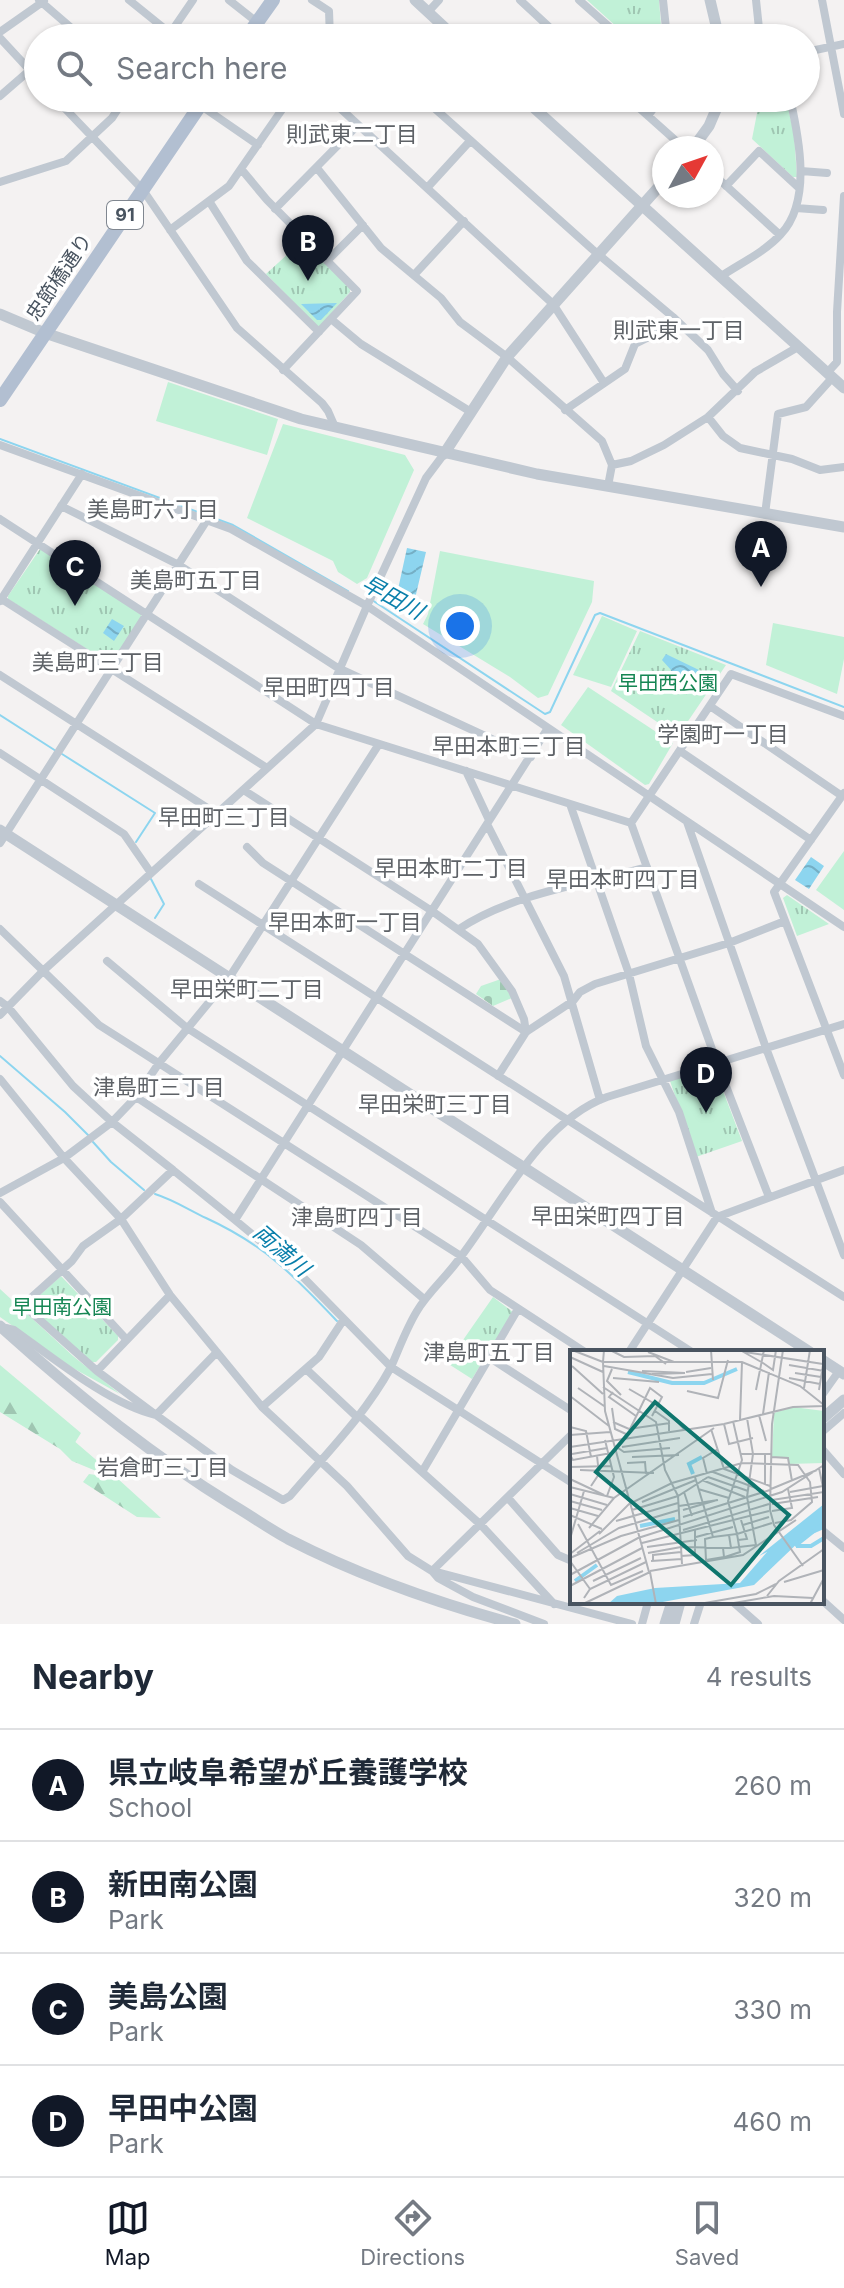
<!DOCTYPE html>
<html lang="en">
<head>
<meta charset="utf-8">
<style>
  body { margin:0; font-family:Inter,"Noto Sans JP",sans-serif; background:#f2f2f3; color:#1f2937 }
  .compass { position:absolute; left:652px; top:136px; width:72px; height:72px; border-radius:50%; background:#fff; box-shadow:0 2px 6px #0004; rotate:50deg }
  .you { position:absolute; left:460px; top:626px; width:28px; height:28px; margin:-20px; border:6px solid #fff; border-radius:50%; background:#1a73e8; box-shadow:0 0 0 12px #1a73e833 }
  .badge { display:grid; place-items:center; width:52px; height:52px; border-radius:50%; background:#111827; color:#fff; font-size:26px; font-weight:700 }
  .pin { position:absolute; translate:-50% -66px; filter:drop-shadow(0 2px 4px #0008) }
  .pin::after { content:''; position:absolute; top:42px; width:28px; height:24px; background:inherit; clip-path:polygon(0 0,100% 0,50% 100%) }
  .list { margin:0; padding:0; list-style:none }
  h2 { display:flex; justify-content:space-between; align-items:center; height:104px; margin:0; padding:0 32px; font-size:34px }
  h2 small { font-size:26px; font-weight:400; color:#747a83 }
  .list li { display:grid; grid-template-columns:52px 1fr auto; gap:24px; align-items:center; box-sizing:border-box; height:112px; padding:0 32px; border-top:2px solid #e0e1e3 }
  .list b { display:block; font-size:30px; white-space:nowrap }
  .list p { margin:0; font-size:26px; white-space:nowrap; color:#747a83 }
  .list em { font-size:26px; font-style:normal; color:#747a83 }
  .icon { flex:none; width:44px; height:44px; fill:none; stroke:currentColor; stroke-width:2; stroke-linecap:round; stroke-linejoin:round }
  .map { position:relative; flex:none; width:844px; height:1624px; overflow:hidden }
  .search { position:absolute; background:#fff; box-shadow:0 2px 6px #0004; left:24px; right:24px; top:24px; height:88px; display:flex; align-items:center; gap:20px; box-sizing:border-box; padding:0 28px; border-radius:44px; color:#747a83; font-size:30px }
  .sheet { height:552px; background:#fff }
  nav { display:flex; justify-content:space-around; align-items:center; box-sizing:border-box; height:112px; border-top:2px solid #e0e1e3; background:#fff; font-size:22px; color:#747a83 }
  nav a { display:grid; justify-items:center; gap:4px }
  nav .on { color:#111827 }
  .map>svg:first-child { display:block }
  .grass { fill:#c1f1d7 }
  .forest { fill:url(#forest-firs) }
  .cemetery { fill:url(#cemetery-stones) }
  .park { fill:url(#park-tufts) }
  .water { fill:url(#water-waves) }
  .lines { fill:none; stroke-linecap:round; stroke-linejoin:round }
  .stream { stroke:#8dd5ef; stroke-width:2 }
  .minor { stroke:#c0c8d1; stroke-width:8 }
  .tertiary { stroke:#c0c8d1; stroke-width:11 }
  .primary { stroke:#b2bfd1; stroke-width:14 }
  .labels { text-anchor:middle; stroke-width:7; stroke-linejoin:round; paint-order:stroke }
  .shield { fill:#fff; stroke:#808790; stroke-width:2 }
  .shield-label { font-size:18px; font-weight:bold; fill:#495460 }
  .street-label { font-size:20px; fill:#495460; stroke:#fff }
  .park-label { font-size:20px; fill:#168654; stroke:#fff }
  .neighbourhood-label { font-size:22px; fill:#5e6267; stroke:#fff }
  .water-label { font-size:22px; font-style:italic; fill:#097fab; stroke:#fff }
  .inset-river { fill:none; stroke:#8dd5ef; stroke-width:4 }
  .inset-road { fill:none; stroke:#b0b3b8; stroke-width:2 }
  .view { fill:#0f766e; fill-opacity:0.15; stroke:#0f766e; stroke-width:4 }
  .inset-edge { fill:none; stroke:#495460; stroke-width:4 }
</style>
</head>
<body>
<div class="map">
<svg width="844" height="1624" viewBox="0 0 844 1624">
  <defs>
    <pattern id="forest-firs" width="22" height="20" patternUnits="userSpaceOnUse" patternTransform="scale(2)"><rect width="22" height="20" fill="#c1f1d7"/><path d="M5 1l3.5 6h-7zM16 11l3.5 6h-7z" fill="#9fc6b2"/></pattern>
    <pattern id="cemetery-stones" width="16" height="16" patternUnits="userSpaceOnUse" patternTransform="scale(2)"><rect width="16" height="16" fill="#c1f1d7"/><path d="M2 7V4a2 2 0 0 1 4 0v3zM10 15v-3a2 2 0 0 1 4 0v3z" fill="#9fc6b2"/></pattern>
    <pattern id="park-tufts" width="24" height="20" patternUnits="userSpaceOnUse" patternTransform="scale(2)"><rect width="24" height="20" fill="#c1f1d7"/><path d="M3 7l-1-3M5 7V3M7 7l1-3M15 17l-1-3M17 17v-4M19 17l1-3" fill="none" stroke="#9fc6b2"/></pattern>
    <pattern id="water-waves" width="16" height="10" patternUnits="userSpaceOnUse" patternTransform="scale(2)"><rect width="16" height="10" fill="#8dd5ef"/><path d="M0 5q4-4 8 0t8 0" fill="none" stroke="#75afc5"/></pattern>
  </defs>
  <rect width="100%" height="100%" fill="#f4f2f2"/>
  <path class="grass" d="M168,382L278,419L267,455L156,421Z
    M283,424L405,455L414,470L367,578L357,584L338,572L333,561L247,518Z
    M440,551L594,581L592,602L548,695L538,698L510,677L423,624L428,614Z
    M602,616L637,631L611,687L573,675Z
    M773,623L844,637V659L837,694L766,665Z
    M588,687L673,743L649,784L645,785L561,725Z
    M844,851V910L816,890Z
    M0,1289L73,1356L120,1394L71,1367L0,1317Z
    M0,1365L81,1433L71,1449L0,1388Z"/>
  <path class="forest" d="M0,1377L109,1471L101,1473L72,1461L60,1449L0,1412Z
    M89,1474L117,1478L161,1518L137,1517L83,1482Z"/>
  <path class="cemetery" d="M501,979L512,998L493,1006L476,994L481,986Z"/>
  <path class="park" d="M587,0H659L662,38H629Z
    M760,98H786L794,134L797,177H793L752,139Z
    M302,241L350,288V292L320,326H317L266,274Z
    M40,549L141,614L142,617L112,663H109L8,599V596Z
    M640,631L726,665L678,736L611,691Z
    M787,895L829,924L797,936L783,898Z
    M714,1067L742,1141L696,1157L670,1081Z
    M61,1276L118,1336V1340L96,1362H92L30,1307V1304Z
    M493,1297L513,1312L472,1379L447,1363Z"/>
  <path class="water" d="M337,303L321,320H317L301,304Z
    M407,548L426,552L413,607L395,603Z
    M112,619L124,626L114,641L103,633Z
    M666,654L670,656L699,670L681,685L670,677L671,670L662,660Z
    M811,857L824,866L809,889L795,880Z"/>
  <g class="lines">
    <path class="stream" d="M0,439L233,525L348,591
      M372,600L545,714L550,712L595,615L600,613L844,707
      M0,715L56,751
      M62,754L155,813L136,842
      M151,879L164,904L155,918
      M0,1056L65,1112L88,1135
      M93,1142L111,1162L144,1190
      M155,1194C174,1200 189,1210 206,1218C265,1245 293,1275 337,1321"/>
    <path class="minor" d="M39,0L83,38
      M129,0L170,33
      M229,0L257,22
      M312,0L329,11L330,38
      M520,0L561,38
      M579,0L622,38
      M663,0L667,38
      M756,0L760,38
      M822,0L844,114
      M428,12L439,0
      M0,32L44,1
      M0,38L38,79
      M167,38L193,0
      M806,52L844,44
      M0,96L30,70
      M55,98L143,190L237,328L322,403L328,411L335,427
      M329,98L553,304L604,383
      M423,98L592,249L673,317L708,350L723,374L738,391
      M628,98L684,148
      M200,105L258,145
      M648,116L661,98
      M317,168L381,248L441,298L460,322L507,357L602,441L612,465L608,486
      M242,170L267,200L357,291L283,370
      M801,171L827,173
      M712,173L780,235
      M0,182L66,161L112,118L125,98
      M726,186L759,151L798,187
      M427,188L470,141
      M209,201L247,261L319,332
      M796,208L823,210
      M275,209L358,125
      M170,230L229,186L290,98
      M327,261L363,225
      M414,275L464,221
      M720,277C739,264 765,252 781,234C812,201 799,138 790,98
      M331,319L361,344L471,412
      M827,373L837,362V312L844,196
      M565,410L625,369L635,344L649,337L673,317
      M708,417L723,436L740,448L792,459L820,470L844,467
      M0,445L231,529L367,606L844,927
      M612,465L631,461L664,445L708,417L755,372L798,347
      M61,506L179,565L338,668L531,757
      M765,514L778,414L806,407L833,377
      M0,519L316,724L631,823
      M0,598L267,768
      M0,601L82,474
      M0,675L217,814
      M710,706L842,796
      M680,751L811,840
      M0,753L124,834L151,873
      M466,771L489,820
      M245,791L432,911L478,944L512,991L524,1019L526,1032
      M844,793L774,892L844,1075
      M570,804L629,974L646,1046L679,1112L712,1213
      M687,822L766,1048L844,1255
      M631,823L717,1063L769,1197
      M631,823L731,674L844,716
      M487,824L564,976L600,1100
      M0,843L207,520
      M247,847L263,863L526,1032
      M199,884L844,1297
      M0,929L99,1025L461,1256L490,1290L585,1352
      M459,929C511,894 587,883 647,867
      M107,961L187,1028L692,1352
      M0,1001L8,1007L73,1086L112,1122L173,1170
      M0,1015L44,970L316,724L367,606L426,478L444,454
      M498,1076L526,1032L573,1001L580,992L595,984L729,943L785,921
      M0,1079L64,1158L121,1219L170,1295L262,1407
      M136,1097L361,1245L424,1299
      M0,1193L64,1158L112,1122L136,1097L159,1063L229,978L379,744
      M0,1202L126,1339
      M235,1220L299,1273L391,1367C399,1349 406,1329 417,1311C427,1294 443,1280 456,1263C498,1210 540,1121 607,1097L844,1024
      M344,1319L319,1357L262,1407L347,1486L408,1556L432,1571L438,1578L473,1597L544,1624
      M6,1328L14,1330C53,1358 111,1405 156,1415L232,1470L283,1500L290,1496C325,1455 365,1415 391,1367L572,1483
      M217,1352L156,1415L97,1371L23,1305L72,1261L83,1246L121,1219L173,1170L235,1220L548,728
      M629,1352L717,1217L844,1170
      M490,1358L572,1411
      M306,1369L357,1417
      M97,1371L170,1295
      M822,1395L839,1371
      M359,1415L422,1472L518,1309
      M822,1432L844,1413
      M822,1449L844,1474
      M422,1472L481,1525L554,1604
      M508,1498L558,1555L572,1561
      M822,1530L844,1548
      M432,1571L572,1434
      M433,1571L632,1624
      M822,1600L844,1620
      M733,1602L758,1624
      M642,1624L648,1602
      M694,1624L701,1602"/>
    <path class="tertiary" d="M415,0L456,38
      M710,0L719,38
      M523,98L844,388
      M693,148L709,126L721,98
      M0,314L45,333L301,419L537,474L844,527
      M444,454L507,357L664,181
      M0,830L810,1352
      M0,1326C73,1392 147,1452 231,1504C250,1515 268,1528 288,1539C360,1576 437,1603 515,1624
      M822,1360L844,1374
      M822,1419L844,1400
      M665,1624L672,1602
      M674,1624L680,1602"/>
    <path class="primary" d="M246,38L273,0
      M0,400L205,98"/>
  </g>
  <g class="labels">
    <rect class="shield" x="107" y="201" width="36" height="28" rx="6"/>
    <g class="shield-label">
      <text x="125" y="221">91</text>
    </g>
    <g class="street-label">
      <text transform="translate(59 277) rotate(-56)" y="7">忠節橋通り</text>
    </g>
    <g class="park-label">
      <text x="668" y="690">早田西公園</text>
      <text x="62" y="1314">早田南公園</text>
    </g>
    <g class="neighbourhood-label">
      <text x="352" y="142">則武東二丁目</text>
      <text x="679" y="338">則武東一丁目</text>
      <text x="153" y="517">美島町六丁目</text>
      <text x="196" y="588">美島町五丁目</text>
      <text x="98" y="670">美島町三丁目</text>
      <text x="329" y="695">早田町四丁目</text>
      <text x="723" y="742">学園町一丁目</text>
      <text x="509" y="754">早田本町三丁目</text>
      <text x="224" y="825">早田町三丁目</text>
      <text x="451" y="876">早田本町二丁目</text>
      <text x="623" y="887">早田本町四丁目</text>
      <text x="345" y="930">早田本町一丁目</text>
      <text x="247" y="997">早田栄町二丁目</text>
      <text x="159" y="1095">津島町三丁目</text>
      <text x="435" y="1112">早田栄町三丁目</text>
      <text x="608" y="1224">早田栄町四丁目</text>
      <text x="357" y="1225">津島町四丁目</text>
      <text x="489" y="1360">津島町五丁目</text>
      <text x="163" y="1475">岩倉町三丁目</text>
    </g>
    <g class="water-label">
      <text transform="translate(393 597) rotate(29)" y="8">早田川</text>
      <text transform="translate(282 1250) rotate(41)" y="8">両満川</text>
    </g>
  </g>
  <g transform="translate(570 1350)">
    <rect width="254" height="254" fill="#f4f2f2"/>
    <path d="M223,57L254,61V113L218,114V107H202L204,63Z" fill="#c1f1d7"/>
    <path d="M254,154V179L233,188L184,235L82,254H38L47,246L85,238L170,233L197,202L189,206Z" fill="#8dd5ef"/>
    <path class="inset-river" d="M58,22L102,33H134L167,19M123,124L119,114L132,107M70,176L105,169M225,196L254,173M226,196H241L254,188M5,231L27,215"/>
    <path class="inset-road" d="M2,0L33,12M34,0L33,12H172L230,36L254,55M40,0L54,7L85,6L96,14M141,0L143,30M170,0L193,13M213,0L202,74L200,160L204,175L233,216M78,2L104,12M175,2L253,14M0,7L33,22M33,12L35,61L79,222M193,13L203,20L206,0M219,15L254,21M2,16L33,44M34,16L103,28M42,19L37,31L51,45M72,21L115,23M116,22L141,18M225,23L251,27M82,24L115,23M43,28L89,32M103,28L142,24M219,28L250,34M33,37L86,72L95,120L108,146L112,214M8,38L34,56M234,38L240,0M59,39L97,61L114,79M186,40L194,0M249,40L254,9M117,41L148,48L158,10M43,42L39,47L66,66M0,46L39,76M42,58L45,79L56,84M85,61L99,71V81M193,64L199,22M189,65L196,91M177,68L183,104L177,147L186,195M170,70L172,12M43,72L59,79L100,73M154,74L159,94L183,88M0,77L16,81L21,107M60,79L80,38L92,47L82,66M141,79L154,119L200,136M0,85L40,82M35,90L44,127L37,146M45,96L54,102L100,98M0,97L154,74L223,57L254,56M52,97L110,88M2,104L37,98M171,104H201M0,105L3,110L41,103M62,107L109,105M202,107L218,108L222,131M57,113L75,112L76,124M0,117L42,116M10,120L84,123M143,122L194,141M137,124L133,108L148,99M125,127L143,187L135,189L136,210L154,207L153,198M138,127L178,141M0,129L34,145M132,130L175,147M195,134V104M21,136L29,124L27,106M0,137L44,148M128,139L159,148M201,139L247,120M114,142L122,166M220,142L253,136M0,144L37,155M202,150L254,142L249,118M0,151L32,160M72,152L126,130M202,154L248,147M109,156L148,150M0,158L28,166M62,160L108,146L138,127M113,160L147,150M202,161L222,158L218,139M0,165L32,179M113,167L200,140M46,171L108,153M8,174L41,235L73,221M173,175L199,167M19,178L44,148L144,78M113,180L199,154M29,184L59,154L102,133L172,113L228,115L240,132L242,152L221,170L205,173M159,185L161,198L186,195M126,187L163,177M143,187L167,184L158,151L172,110L163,71M0,189L14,141M168,190L177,189L171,170M72,193L199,161M77,197L127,190M7,203L49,178L109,160M78,203L111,197L161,198M0,204L30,181M111,206L125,205V180M0,208L51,186L109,170M152,208L170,202L167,184L202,173M83,210V205L111,202M0,211L20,239M81,211L112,209M80,221L173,205L226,170M0,225L68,188L212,142L254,115M23,231L71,208M214,232L254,220M0,236L72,198M197,246L209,231L254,199M14,248L20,239L76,212M13,254L80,222L86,254M129,254L186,244L206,234M158,254L204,246L243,248M240,254L254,228"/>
    <path class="view" d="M85,52L219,165L161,235L26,122Z"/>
    <rect width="254" height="254" class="inset-edge"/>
  </g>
</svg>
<svg class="compass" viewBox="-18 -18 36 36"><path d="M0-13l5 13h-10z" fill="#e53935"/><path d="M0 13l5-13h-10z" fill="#747a83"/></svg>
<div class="you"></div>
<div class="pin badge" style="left:761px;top:587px">A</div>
<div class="pin badge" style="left:308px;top:281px">B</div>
<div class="pin badge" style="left:75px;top:606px">C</div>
<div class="pin badge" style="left:706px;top:1113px">D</div>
<div class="search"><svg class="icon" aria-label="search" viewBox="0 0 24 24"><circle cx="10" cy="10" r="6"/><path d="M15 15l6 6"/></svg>Search here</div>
</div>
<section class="sheet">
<h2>Nearby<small>4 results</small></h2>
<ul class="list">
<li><span class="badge">A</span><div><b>県立岐阜希望が丘養護学校</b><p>School</p></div><em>260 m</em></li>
<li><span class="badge">B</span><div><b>新田南公園</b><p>Park</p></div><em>320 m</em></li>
<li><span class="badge">C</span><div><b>美島公園</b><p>Park</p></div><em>330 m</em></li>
<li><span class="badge">D</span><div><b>早田中公園</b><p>Park</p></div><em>460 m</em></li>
</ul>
</section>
<nav>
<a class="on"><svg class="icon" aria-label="map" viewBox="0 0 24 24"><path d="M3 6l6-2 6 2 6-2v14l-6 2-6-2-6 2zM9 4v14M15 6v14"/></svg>Map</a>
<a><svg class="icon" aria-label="directions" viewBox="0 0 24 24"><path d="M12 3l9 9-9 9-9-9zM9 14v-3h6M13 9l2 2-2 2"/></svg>Directions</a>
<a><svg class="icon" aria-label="saved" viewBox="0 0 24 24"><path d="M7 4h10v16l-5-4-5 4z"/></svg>Saved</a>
</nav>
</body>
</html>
